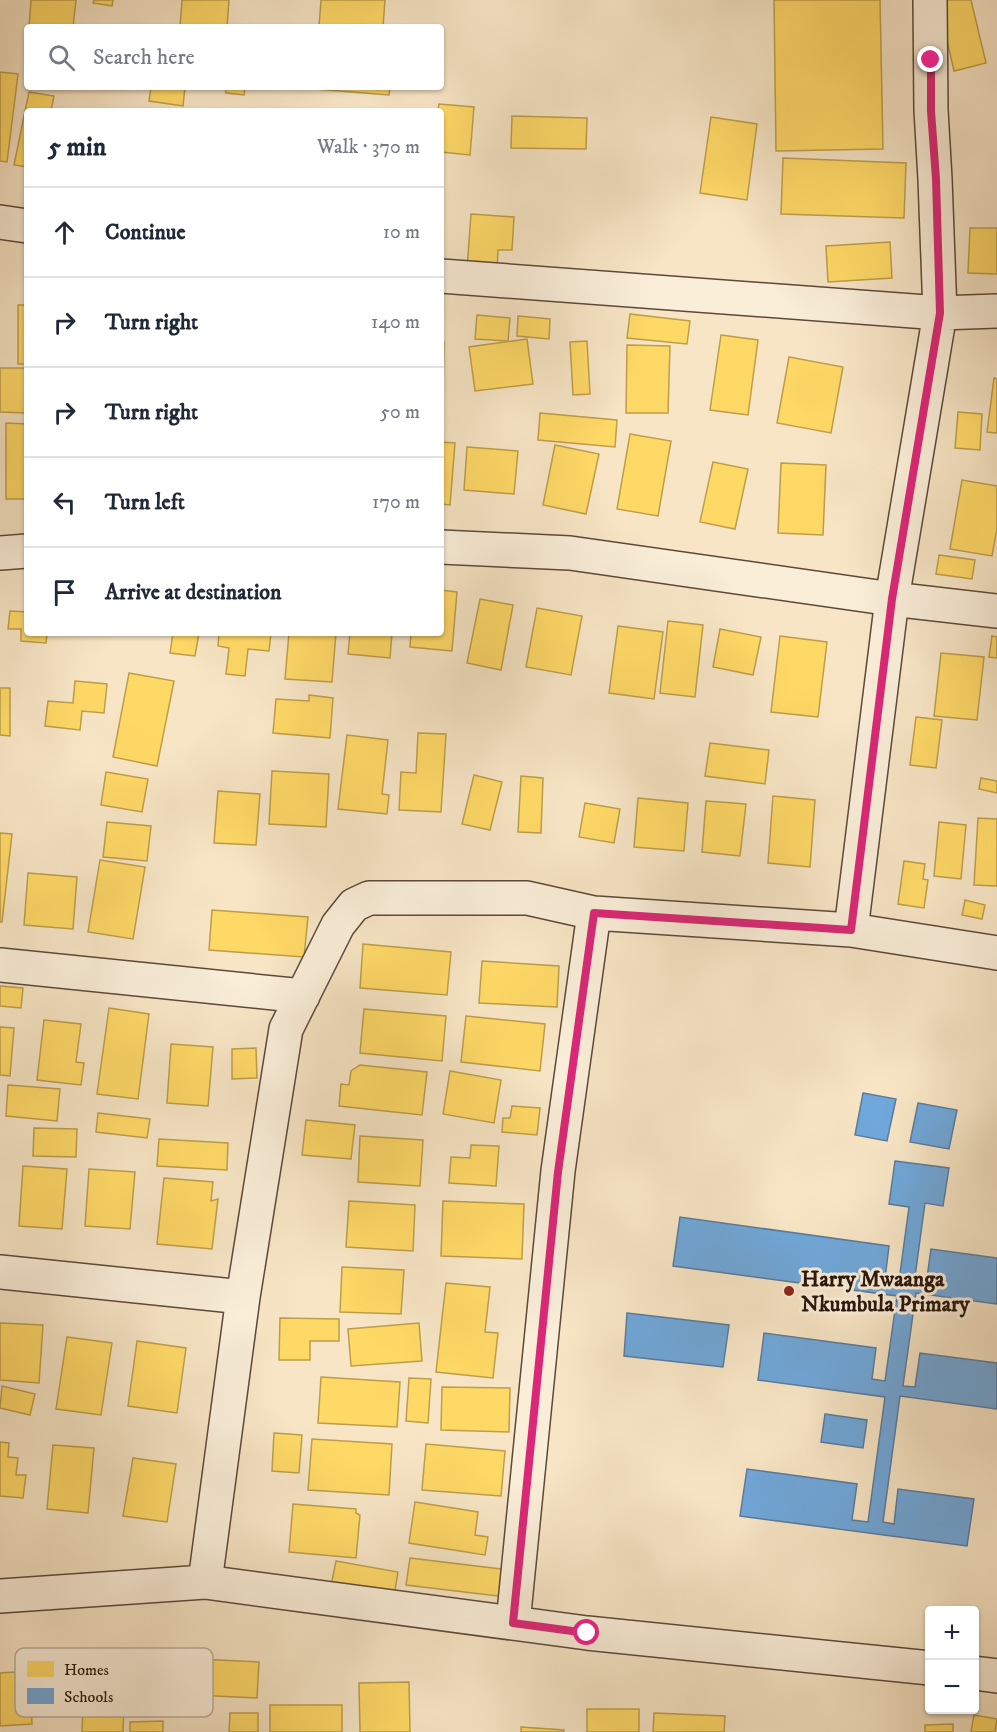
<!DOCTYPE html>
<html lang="en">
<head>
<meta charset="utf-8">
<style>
  body { margin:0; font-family:"IM FELL DW Pica",serif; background:#f2f2f3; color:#1f2937 }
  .controls { position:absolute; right:18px; bottom:18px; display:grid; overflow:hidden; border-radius:6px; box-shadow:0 2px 4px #0004 }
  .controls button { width:54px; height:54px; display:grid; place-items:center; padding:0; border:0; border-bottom:2px solid #e0e1e3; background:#fff; color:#1f2937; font:30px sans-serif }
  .stop { position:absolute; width:18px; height:18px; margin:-14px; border:4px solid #db2777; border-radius:50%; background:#fff }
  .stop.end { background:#db2777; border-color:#fff; box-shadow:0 2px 6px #0008 }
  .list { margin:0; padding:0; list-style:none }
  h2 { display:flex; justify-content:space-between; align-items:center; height:78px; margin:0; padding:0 24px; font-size:26px }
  h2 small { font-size:20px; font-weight:400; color:#747a83 }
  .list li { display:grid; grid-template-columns:39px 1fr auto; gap:18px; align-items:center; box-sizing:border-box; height:90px; padding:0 24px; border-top:2px solid #e0e1e3 }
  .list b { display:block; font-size:22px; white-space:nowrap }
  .list em { font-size:20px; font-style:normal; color:#747a83 }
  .icon { flex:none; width:33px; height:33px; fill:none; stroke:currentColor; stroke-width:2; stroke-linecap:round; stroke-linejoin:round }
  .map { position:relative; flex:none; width:997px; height:1732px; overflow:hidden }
  .search { position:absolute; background:#fff; box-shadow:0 2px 4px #0004; left:24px; top:24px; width:420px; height:66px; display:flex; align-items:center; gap:15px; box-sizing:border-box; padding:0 21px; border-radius:6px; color:#747a83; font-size:22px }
  .panel { position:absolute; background:#fff; box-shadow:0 2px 4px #0004; left:24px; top:108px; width:420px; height:528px; border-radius:6px }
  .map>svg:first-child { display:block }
  .homes { fill:#ffd966; stroke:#be9e4a; stroke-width:1.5 }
  .schools { fill:#6fa8dc; stroke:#5a7c9d; stroke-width:1.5 }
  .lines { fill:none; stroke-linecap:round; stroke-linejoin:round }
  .street-casing { stroke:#5c4939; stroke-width:36 }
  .street { stroke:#faeed9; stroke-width:33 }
  .route { stroke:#db2777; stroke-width:8 }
  .poi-dot { fill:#8f2418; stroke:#faeed9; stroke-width:2 }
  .labels { text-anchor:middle; stroke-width:6; stroke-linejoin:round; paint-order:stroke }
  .poi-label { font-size:22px; font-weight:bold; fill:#28150a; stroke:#faeed9; text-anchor:start }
  .key { fill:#faeed9; stroke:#bbad9b; stroke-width:1.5 }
  .key-label { font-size:16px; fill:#28150a }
</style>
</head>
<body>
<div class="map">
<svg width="997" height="1732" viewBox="0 0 997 1732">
  <rect width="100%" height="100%" fill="#f7e5c5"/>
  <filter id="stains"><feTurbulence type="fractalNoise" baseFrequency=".00333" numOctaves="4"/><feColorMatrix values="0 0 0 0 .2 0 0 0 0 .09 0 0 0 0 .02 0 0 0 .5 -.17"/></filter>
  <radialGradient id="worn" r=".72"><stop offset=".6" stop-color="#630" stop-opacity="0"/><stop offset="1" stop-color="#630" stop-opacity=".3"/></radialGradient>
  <path class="homes" d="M31,0H76L73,27H29Z
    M94,0H113L112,6L93,3Z
    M182,0H229L227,27H180Z
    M321,0H385L383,27H319Z
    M774,0H880L883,149L776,151Z
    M938,0H971L986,63L954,71Z
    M0,72L18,74L7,162L0,161Z
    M151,87H185L183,106L149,101Z
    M226,87H245L244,95L226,93Z
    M289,87H390L389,95Z
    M29,92L54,96L51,111H27V167L14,165Z
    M439,104L474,107L470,155L441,152V111H438Z
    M512,116L587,118L586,149L511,148Z
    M711,117L757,124L747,200L700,193Z
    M783,158L906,163L904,218L781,214Z
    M471,214L514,217L512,250H498L497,271L467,269Z
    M970,228H997V274L968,273Z
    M890,242L892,278L828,282L826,246Z
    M18,305H27V364H18Z
    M630,314L690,321L687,344L627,338Z
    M477,315L510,318L508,341L475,339Z
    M518,316L550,319L549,339L517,336Z
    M721,335L758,340L748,415L710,410Z
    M527,339L533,384L475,391L469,347Z
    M587,341L590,394L573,395L570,342Z
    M441,342H444L443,388H441Z
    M627,345L670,346L668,413H626Z
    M789,357L843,367L831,433L777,423Z
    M0,368H27V413L0,412Z
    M994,378L997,379V433L987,432Z
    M958,412L982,414L980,450L955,448Z
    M540,413L617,420L615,447L538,440Z
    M6,423L27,424V499H6Z
    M630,434L671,441L658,516L617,509Z
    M441,442L455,443L450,505L441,504Z
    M555,445L599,454L586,514L543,505Z
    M467,447L518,451L514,494L464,490Z
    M713,462L748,469L735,529L700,522Z
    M781,463L826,465L823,535L778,533Z
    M962,480L997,486V529L992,556L950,549Z
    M939,555L975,560L972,579L936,574Z
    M441,590L457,592L452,651L410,647L411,633H441Z
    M480,599L513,605L501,670L467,663Z
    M537,608L582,616L571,675L526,667Z
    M10,611L27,612V633H47L46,643L21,641V629H8Z
    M668,621L703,625L695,697L660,693Z
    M618,626L663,632L654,699L609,693Z
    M720,629L761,637L753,675L713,667Z
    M173,633H199L195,656L170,653Z
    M219,633H271L269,651L248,649L245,676L226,674L229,648L218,646Z
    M289,633H336L332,682L285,679Z
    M350,633H392L390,658L348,654Z
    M780,636L827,642L818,717L771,712Z
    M992,636L997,637V658L989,657Z
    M941,653L984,657L977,720L934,716Z
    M129,673L174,681L157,766L113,757Z
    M75,681L107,684L104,713L82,711L80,730L45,726L48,701L73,703Z
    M0,688H10V736L0,735Z
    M309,695L333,698L330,738L273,733L276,699L309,701Z
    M916,717L942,720L936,768L910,765Z
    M418,733L446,734L441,812L399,810L401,772L416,773Z
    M347,735L388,740L382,794L389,795L387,814L338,809Z
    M710,743L769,750L765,784L705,776Z
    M272,771L329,774L326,827L269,824Z
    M106,772L148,779L142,812L101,805Z
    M474,775L502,782L490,830L462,824Z
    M521,776L543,778L541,833L518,832Z
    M981,778L997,781V793L979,789Z
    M218,791L260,794L256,845L214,843Z
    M773,796L815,800L810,867L768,863Z
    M638,798L688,803L684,851L634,847Z
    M706,801L746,804L740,856L702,852Z
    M585,803L620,809L614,843L579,837Z
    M978,818L997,819V886L974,885Z
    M107,822L151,826L147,861L103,857Z
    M939,822L966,825L961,879L934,876Z
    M0,833L12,834L2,922H0Z
    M100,860L145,867L133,939L88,932Z
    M904,861L925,864L923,879L928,880L924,908L898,904Z
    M28,873L77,877L73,929L24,925Z
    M965,900L985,905L982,919L962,915Z
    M212,910L308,917L304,957L209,950Z
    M363,944L451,952L447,995L360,988Z
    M482,961L559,966L557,1007L479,1003Z
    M0,986L23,988L21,1008L0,1006Z
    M109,1008L149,1014L138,1099L97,1094Z
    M364,1009L446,1016L442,1061L360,1053Z
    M466,1016L545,1024L540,1071L461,1062Z
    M44,1020L81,1024L76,1062L84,1063L81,1085L37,1080Z
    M0,1027L14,1028L10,1076L0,1075Z
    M171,1044L213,1047L208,1106L167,1103Z
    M256,1048L257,1078L232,1079V1049Z
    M360,1065L427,1072L422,1115L339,1106L341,1084L349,1085L351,1071Z
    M450,1071L501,1080L494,1123L443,1114Z
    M8,1085L60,1089L57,1121L6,1116Z
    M512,1106L540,1108L537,1135L502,1132L503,1118H510Z
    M98,1113L150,1119L147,1138L96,1132Z
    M306,1120L355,1125L351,1159L302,1155Z
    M34,1128L77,1129L76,1157L33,1156Z
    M360,1136L423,1140L420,1186L358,1182Z
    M159,1139L228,1143L227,1170L157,1166Z
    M471,1145L499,1146L496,1186L449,1183L451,1157L470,1158Z
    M23,1166L67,1169L62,1229L19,1226Z
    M89,1169L135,1172L130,1229L85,1226Z
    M164,1178L213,1182L211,1201L218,1199L212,1249L157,1244Z
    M349,1201L415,1205L413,1251L346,1247Z
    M443,1201L524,1204L522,1259L441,1256Z
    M342,1267L404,1270L401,1314L340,1312Z
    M446,1283L490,1287L485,1332L498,1333L493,1378L436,1372Z
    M280,1318L339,1319V1341H310V1360H279Z
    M0,1323L43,1325L39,1383L0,1380Z
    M419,1323L422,1361L351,1366L348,1329Z
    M67,1337L112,1343L101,1415L56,1409Z
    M137,1341L186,1348L177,1413L128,1406Z
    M321,1377L400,1382L397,1427L318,1423Z
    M409,1378L431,1379L428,1423L406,1421Z
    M2,1386L35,1394L30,1415L0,1408Z
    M442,1387L510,1388L509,1432L441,1430Z
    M274,1433L302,1435L299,1473L272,1471Z
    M312,1439L392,1444L389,1495L308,1490Z
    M0,1442L9,1443L8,1457L18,1458L16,1475H26L23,1498L0,1496Z
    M426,1444L505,1451L501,1496L422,1490Z
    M53,1445L94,1448L88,1513L47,1509Z
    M133,1458L176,1464L167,1522L123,1516Z
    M415,1502L478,1512L475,1535L488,1537L485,1555L409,1543Z
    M293,1504L356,1509V1513L360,1515L356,1558L289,1552Z
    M410,1558L509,1570L506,1597L406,1585Z
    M336,1561L398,1572L393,1602L330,1591Z
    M197,1659L259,1662L257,1698L195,1695Z
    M30,1671L32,1724L0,1726V1673Z
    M84,1680L125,1681L123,1732H82Z
    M409,1682L410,1732H360L359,1683Z
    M270,1705H342V1732H270Z
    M587,1709H639V1732H587Z
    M230,1713H258V1732H229Z
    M654,1713L725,1716L724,1732H653Z
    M974,1715L997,1719L995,1732H971Z
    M163,1721V1732H130V1722Z
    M953,1724V1732H925V1725Z
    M521,1727L564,1730V1732H521Z"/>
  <path class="schools" d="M863,1093L896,1099L887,1141L855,1135Z
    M918,1103L957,1110L949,1149L910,1142Z
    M895,1161L949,1168L943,1206L925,1203L914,1284L926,1285L931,1249L997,1258V1304L916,1293L903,1386L915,1387L920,1353L997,1363V1409L900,1396L883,1522L894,1524L898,1489L974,1499L967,1546L740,1516L747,1469L857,1484L852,1520L868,1522L885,1397L758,1380L764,1333L876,1348L872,1379L885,1381L897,1296L673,1266L680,1217L889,1246L885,1279L899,1281L909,1207L889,1204Z
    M627,1313L729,1325L723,1367L624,1356Z
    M825,1414L867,1420L863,1448L821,1442Z"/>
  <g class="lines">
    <defs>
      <path id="street" d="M0,222L27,226
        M441,276L940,313L997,311
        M441,547L570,553L892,599L997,611
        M0,553L27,551
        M851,930L892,599L940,313L935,179L931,110L930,0
        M0,965L303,996
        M0,1272L243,1297
        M205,1582L243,1297L286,1029L338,925L354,905L369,898H527L594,913
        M0,1596L205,1582L587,1633L930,1668
        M513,1623L558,1171L594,913L851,930L997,953
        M974,1673L997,1676"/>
    </defs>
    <use href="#street" class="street-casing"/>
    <use href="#street" class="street"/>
  </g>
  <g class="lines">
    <path class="route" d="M587,1633L513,1623L558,1172L594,913L851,930L892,599L940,313L936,179L931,111V60"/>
  </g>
  <circle class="poi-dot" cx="789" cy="1291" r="6"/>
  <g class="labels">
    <g class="poi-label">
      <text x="801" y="1286">Harry Mwaanga<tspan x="801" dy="25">Nkumbula Primary</tspan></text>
    </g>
  </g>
  <rect x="15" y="1648" width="198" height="69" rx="9" class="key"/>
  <rect x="27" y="1661" width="27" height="16" fill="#ffd966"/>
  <rect x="27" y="1688" width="27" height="16" fill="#6fa8dc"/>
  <g class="key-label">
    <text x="64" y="1675">Homes</text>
    <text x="64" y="1702">Schools</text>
  </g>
  <rect width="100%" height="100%" filter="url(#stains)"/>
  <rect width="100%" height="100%" fill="url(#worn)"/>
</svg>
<div class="controls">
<button>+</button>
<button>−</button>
</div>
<div class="stop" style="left:587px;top:1633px"></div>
<div class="stop end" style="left:931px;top:60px"></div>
<div class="search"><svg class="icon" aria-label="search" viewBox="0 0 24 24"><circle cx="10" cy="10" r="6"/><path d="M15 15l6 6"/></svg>Search here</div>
<section class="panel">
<h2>5 min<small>Walk · 370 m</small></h2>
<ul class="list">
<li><svg class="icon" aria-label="ahead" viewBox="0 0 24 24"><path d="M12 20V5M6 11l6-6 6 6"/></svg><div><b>Continue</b></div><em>10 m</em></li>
<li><svg class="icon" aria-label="right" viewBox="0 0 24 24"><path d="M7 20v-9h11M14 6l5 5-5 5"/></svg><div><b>Turn right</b></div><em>140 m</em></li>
<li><svg class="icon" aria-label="right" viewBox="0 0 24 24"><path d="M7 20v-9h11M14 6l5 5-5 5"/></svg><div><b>Turn right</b></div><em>50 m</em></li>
<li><svg class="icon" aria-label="left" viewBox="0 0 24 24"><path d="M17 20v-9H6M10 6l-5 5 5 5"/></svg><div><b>Turn left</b></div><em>170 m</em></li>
<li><svg class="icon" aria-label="arrive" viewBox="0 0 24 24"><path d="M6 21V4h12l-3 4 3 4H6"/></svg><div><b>Arrive at destination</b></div></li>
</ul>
</section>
</div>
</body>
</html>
